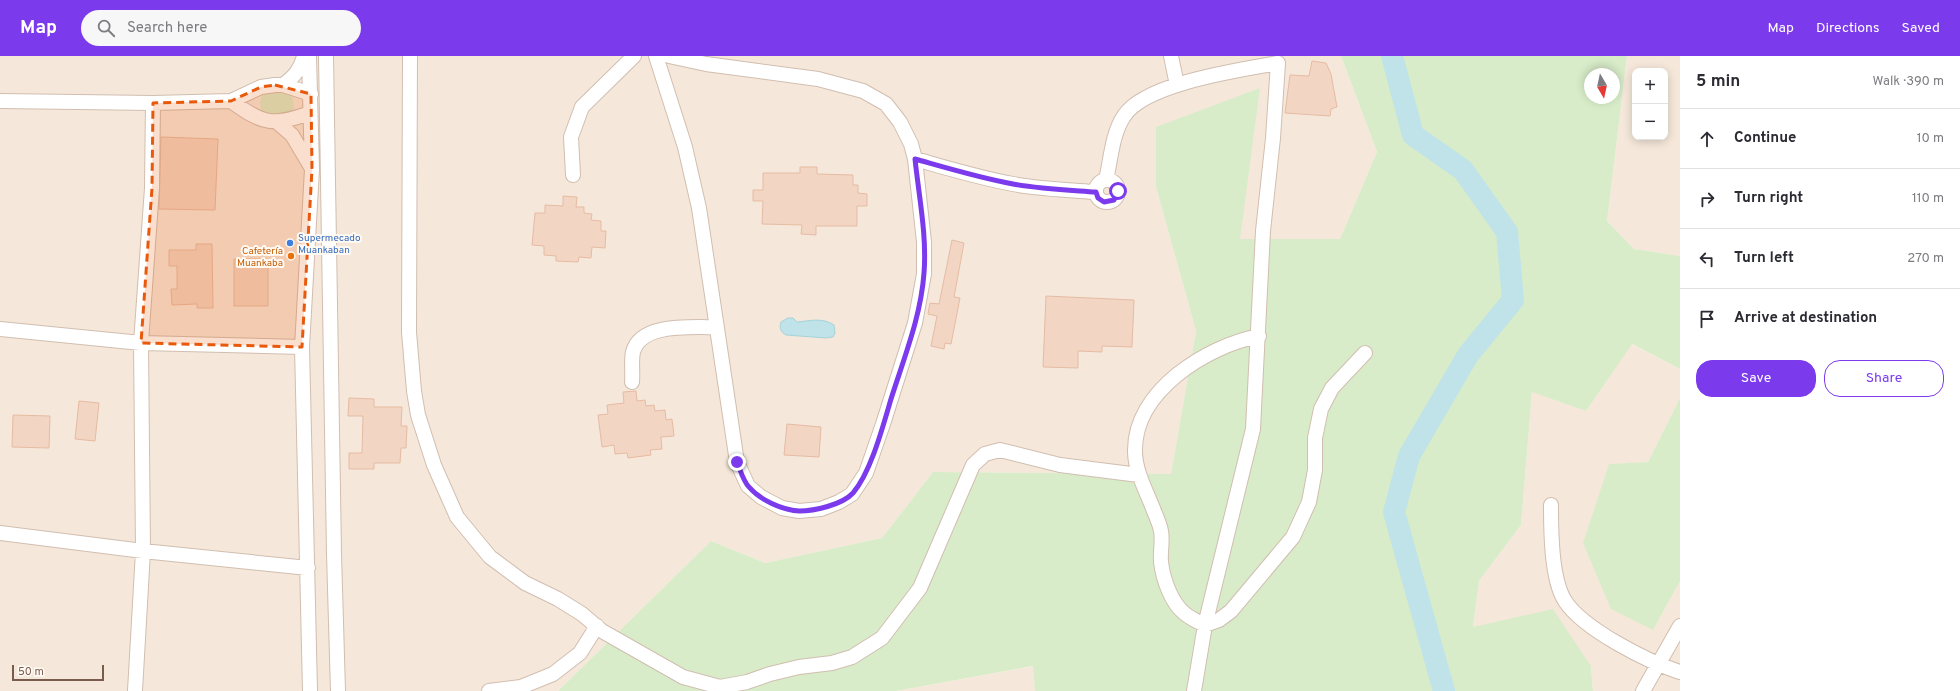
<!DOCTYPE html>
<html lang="en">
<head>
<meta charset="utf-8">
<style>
  body { margin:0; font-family:Overpass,sans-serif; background:#f7f7f7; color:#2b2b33 }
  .controls { position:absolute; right:12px; top:12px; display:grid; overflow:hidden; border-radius:8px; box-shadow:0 2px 10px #0003 }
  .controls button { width:36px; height:36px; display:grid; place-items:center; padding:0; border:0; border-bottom:1px solid #e1e1e2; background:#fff; color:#2b2b33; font:20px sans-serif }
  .compass { position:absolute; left:1584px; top:12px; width:36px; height:36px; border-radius:50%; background:#fff; box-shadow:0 2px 10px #0003; rotate:171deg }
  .scale { position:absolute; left:12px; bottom:10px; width:92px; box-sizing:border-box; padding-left:4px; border:2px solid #7a5c4d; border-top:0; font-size:11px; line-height:14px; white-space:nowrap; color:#7a5c4d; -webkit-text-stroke:3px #fffaf3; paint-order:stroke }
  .stop { position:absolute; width:12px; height:12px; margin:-9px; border:3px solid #7c3aed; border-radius:50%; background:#fff }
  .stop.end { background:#7c3aed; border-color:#fff; box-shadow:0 1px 4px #0008 }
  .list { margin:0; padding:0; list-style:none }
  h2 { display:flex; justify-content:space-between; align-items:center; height:52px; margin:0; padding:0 16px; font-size:17px }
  h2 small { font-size:13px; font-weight:400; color:#7c7c81 }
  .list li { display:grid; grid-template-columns:26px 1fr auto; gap:12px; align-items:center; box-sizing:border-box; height:60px; padding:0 16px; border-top:1px solid #e1e1e2 }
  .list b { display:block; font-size:15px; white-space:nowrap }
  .list em { font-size:13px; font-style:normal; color:#7c7c81 }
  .actions { display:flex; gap:8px; padding:12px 16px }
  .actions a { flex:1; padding:9px 0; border:1px solid #7c3aed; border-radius:16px; text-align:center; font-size:14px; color:#7c3aed }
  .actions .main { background:#7c3aed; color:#fff }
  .icon { flex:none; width:22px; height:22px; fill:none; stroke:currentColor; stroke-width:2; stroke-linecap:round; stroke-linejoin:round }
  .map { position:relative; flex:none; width:1680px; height:635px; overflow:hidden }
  header { display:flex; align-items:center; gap:24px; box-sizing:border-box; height:56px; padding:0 20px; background:#7c3aed; color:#fff }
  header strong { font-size:19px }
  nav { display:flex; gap:22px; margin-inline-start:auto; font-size:14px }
  .search { width:280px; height:36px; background:#f7f7f7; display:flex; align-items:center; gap:10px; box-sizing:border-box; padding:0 14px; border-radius:22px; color:#7c7c81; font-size:15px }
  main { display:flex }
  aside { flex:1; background:#fff }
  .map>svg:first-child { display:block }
  .residential { fill:#f5e8da; fill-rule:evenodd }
  .green { fill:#d8ecc9; fill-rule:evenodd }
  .water { fill:#bfe3e8; stroke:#a5d3da }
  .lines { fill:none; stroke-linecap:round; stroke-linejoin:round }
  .river { stroke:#bfe3e8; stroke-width:22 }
  .building { fill:#f3d5c3; stroke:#e6bba3 }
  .minor-casing { stroke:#d1beb0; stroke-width:16 }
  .minor { stroke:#fff; stroke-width:14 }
  .route { stroke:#7c3aed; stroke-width:5 }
  .marked { fill:#e8590c; fill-opacity:0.2; stroke:#e8590c; stroke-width:3; stroke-dasharray:8 5; stroke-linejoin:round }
  .shop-dot { fill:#3f7fe0; stroke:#fffaf3; stroke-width:1.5 }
  .food-dot { fill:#e8710a; stroke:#fffaf3; stroke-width:1.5 }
  .labels { text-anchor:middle; stroke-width:4; stroke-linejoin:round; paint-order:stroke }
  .shop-label { font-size:10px; fill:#366cbe; stroke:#fffaf3; text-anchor:start }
  .food-label { font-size:10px; fill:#c56008; stroke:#fffaf3; text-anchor:end }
</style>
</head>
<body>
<header>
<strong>Map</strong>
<div class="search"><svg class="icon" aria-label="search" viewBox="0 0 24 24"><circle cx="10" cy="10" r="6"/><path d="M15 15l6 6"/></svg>Search here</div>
<nav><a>Map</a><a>Directions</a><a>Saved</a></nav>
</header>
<main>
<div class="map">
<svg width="1680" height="635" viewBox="0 0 1680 635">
  <rect width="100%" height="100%" fill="#fdf6ec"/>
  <path class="residential" d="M0,0H1341L1377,96L1340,183H1240L1156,131L1196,275L1171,418L933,416L882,482L765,507L711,485L558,635H0Z
    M1627,0H1680V200L1634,193L1607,165ZM1635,15H1665V81H1635Z
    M1631,288L1680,313V342L1648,406L1609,409L1653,574L1680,525V635H1593L1591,610L1473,571L1479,525L1521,469L1532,335L1586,355Z
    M1034,610L1035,635H896Z"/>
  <path class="green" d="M1341,0H1627L1607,165L1634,193L1680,200V313L1632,288L1586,355L1532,336L1521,469L1479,525L1473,571L1553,553L1591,610L1593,635H1035L1033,610L896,635H558L711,485L765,507L882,482L933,416L1171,418L1196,275L1156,131V71L1260,32L1240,183H1340L1377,96ZM1590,18H1614V42H1590Z
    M265,35H284L292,40L294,52L290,61L263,59C259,49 259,43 265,35Z
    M1680,342V525L1653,574L1611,553L1583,487L1609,408L1648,406Z"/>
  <path class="water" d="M788,262H793L797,266C810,265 822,261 834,269L835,277L833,281L826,282L786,279C781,276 779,273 781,266Z"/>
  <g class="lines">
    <path class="river" d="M1392,0L1413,79L1463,114L1507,176L1513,244L1468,299L1409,400L1394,456L1444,635"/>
  </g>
  <path class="building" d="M1312,5L1326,7L1331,18L1337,51L1331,53L1330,60L1285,57L1290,19L1309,20Z
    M161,81L218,83L215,154L159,153Z
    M800,111H817V118L853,119V129H858V137L867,138V150H857V170H816V179L801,178L802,169L762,168L763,145H753V134H763V117H800Z
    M563,140L577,141L576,151H584V157L592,158L591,164L601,165V175H606L605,192L592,191L591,202L579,201L578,206L556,205V200L544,199V190L532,189L535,157H545V149L563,150Z
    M952,184L964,187L954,241L960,242L951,288L945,287L944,293L931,290L937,260L928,258L930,247L939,248Z
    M196,188H212L213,252H197V248L172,249L171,233H177V210H169V194H196Z
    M234,203H268V250H234Z
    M1046,240L1134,244L1132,291L1102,290V296L1078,295V312L1043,311Z
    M636,335L637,345L645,344L646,350L654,349L655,355L665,354L666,364L672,363L674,380L661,381L662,393L650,394L651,399L628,402L627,397L615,398L614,389L602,391L598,359L608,358L607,349L624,347L623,336Z
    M349,342L374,343V351H402L401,370H407L406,392H401L400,407H374V413H349V397H362L363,360H348Z
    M79,345L99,347L95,385L75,383Z
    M13,359L50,360L49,392L12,391Z
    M787,368L821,371L819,401L784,399Z"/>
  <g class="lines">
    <defs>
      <path id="minor" d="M309,0L312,113L302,291L310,635
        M326,0L334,498L338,635
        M410,0L409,276L414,335L418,359L434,409L457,461L490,501L525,527L558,543L582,558L602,575L683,621L720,631L747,626L770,618L799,611L832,607L852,601L882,582L920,532L973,409L985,398L1000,394L1060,409L1139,419
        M656,0L685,91L699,152L737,406L748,430L761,441L782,452L799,455L821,453L839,446L852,438L866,417L883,368L915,267L924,218V186L915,103L911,88L900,66L886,48L863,35L818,23L706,8L669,0
        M1171,0L1177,29
        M283,29C294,21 301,13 304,0
        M0,45L153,47L231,45L261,31L275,29H283L311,38
        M231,45C264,69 273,70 310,57
        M278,67L292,79L311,111
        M915,103C947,112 980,122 1013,128C1040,133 1068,134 1096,136
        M573,119L571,81L582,51L634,0
        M1096 135a11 11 0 1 1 22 0a11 11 0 1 1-22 0Z
        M1106,124C1111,103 1112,78 1124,60C1145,27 1241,14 1278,7L1273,82L1263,175L1253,373L1205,569L1194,635
        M0,273L141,287L302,291
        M1259,280C1207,290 1134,335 1135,395C1135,416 1147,436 1154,455C1157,462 1160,469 1161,475C1163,485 1160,496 1161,506C1163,523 1171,546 1184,557C1190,562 1198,566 1205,569L1219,564L1231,555L1293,481L1309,446L1315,414V382L1321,353L1332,332L1365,297
        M632,326C633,317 631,305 633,296C641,266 692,272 716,271
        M1551,449C1551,474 1551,523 1565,545C1583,573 1648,606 1680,616
        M0,477L143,495L308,512
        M135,635L143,495L141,287L152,132L153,47
        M489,635L521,631L553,618L580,597L597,570
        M1643,635L1680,570"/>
    </defs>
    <use href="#minor" class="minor-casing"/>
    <use href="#minor" class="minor"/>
  </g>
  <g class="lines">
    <path class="route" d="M737,406C740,413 743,425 749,431C760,444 782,454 799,455C814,455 842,449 853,437C871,416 883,370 891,343C904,302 921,260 924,217C927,180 919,141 915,103C947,112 980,122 1013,128C1040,133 1068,134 1096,136L1098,142L1104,146L1114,144L1118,135"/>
  </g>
  <path class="marked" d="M275,29L311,38L312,113L302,291L141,287L152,132L153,47L231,45L261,31Z"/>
  <circle class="shop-dot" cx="290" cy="187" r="4"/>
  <circle class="food-dot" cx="291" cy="200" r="4"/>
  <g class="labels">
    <g class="shop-label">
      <text x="298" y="185">Supermecado<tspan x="298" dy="12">Muankaban</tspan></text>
    </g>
    <g class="food-label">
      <text x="283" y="198">Cafetería<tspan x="283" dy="12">Muankaba</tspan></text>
    </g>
  </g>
</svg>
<div class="controls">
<button>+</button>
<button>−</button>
</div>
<svg class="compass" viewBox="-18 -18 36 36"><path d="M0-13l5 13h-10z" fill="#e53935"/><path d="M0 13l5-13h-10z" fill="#7c7c81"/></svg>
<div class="scale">50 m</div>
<div class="stop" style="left:1118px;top:135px"></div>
<div class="stop end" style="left:737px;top:406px"></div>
</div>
<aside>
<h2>5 min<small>Walk · 390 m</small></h2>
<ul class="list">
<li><svg class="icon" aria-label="ahead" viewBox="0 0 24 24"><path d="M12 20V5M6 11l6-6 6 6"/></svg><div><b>Continue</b></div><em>10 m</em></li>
<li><svg class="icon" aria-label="right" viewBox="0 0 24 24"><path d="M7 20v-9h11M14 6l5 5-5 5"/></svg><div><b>Turn right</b></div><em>110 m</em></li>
<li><svg class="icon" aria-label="left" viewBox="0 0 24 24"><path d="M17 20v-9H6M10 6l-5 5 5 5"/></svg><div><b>Turn left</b></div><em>270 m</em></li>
<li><svg class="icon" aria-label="arrive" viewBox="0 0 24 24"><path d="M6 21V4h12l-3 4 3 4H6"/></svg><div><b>Arrive at destination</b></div></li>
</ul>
<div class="actions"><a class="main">Save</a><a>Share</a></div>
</aside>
</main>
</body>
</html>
